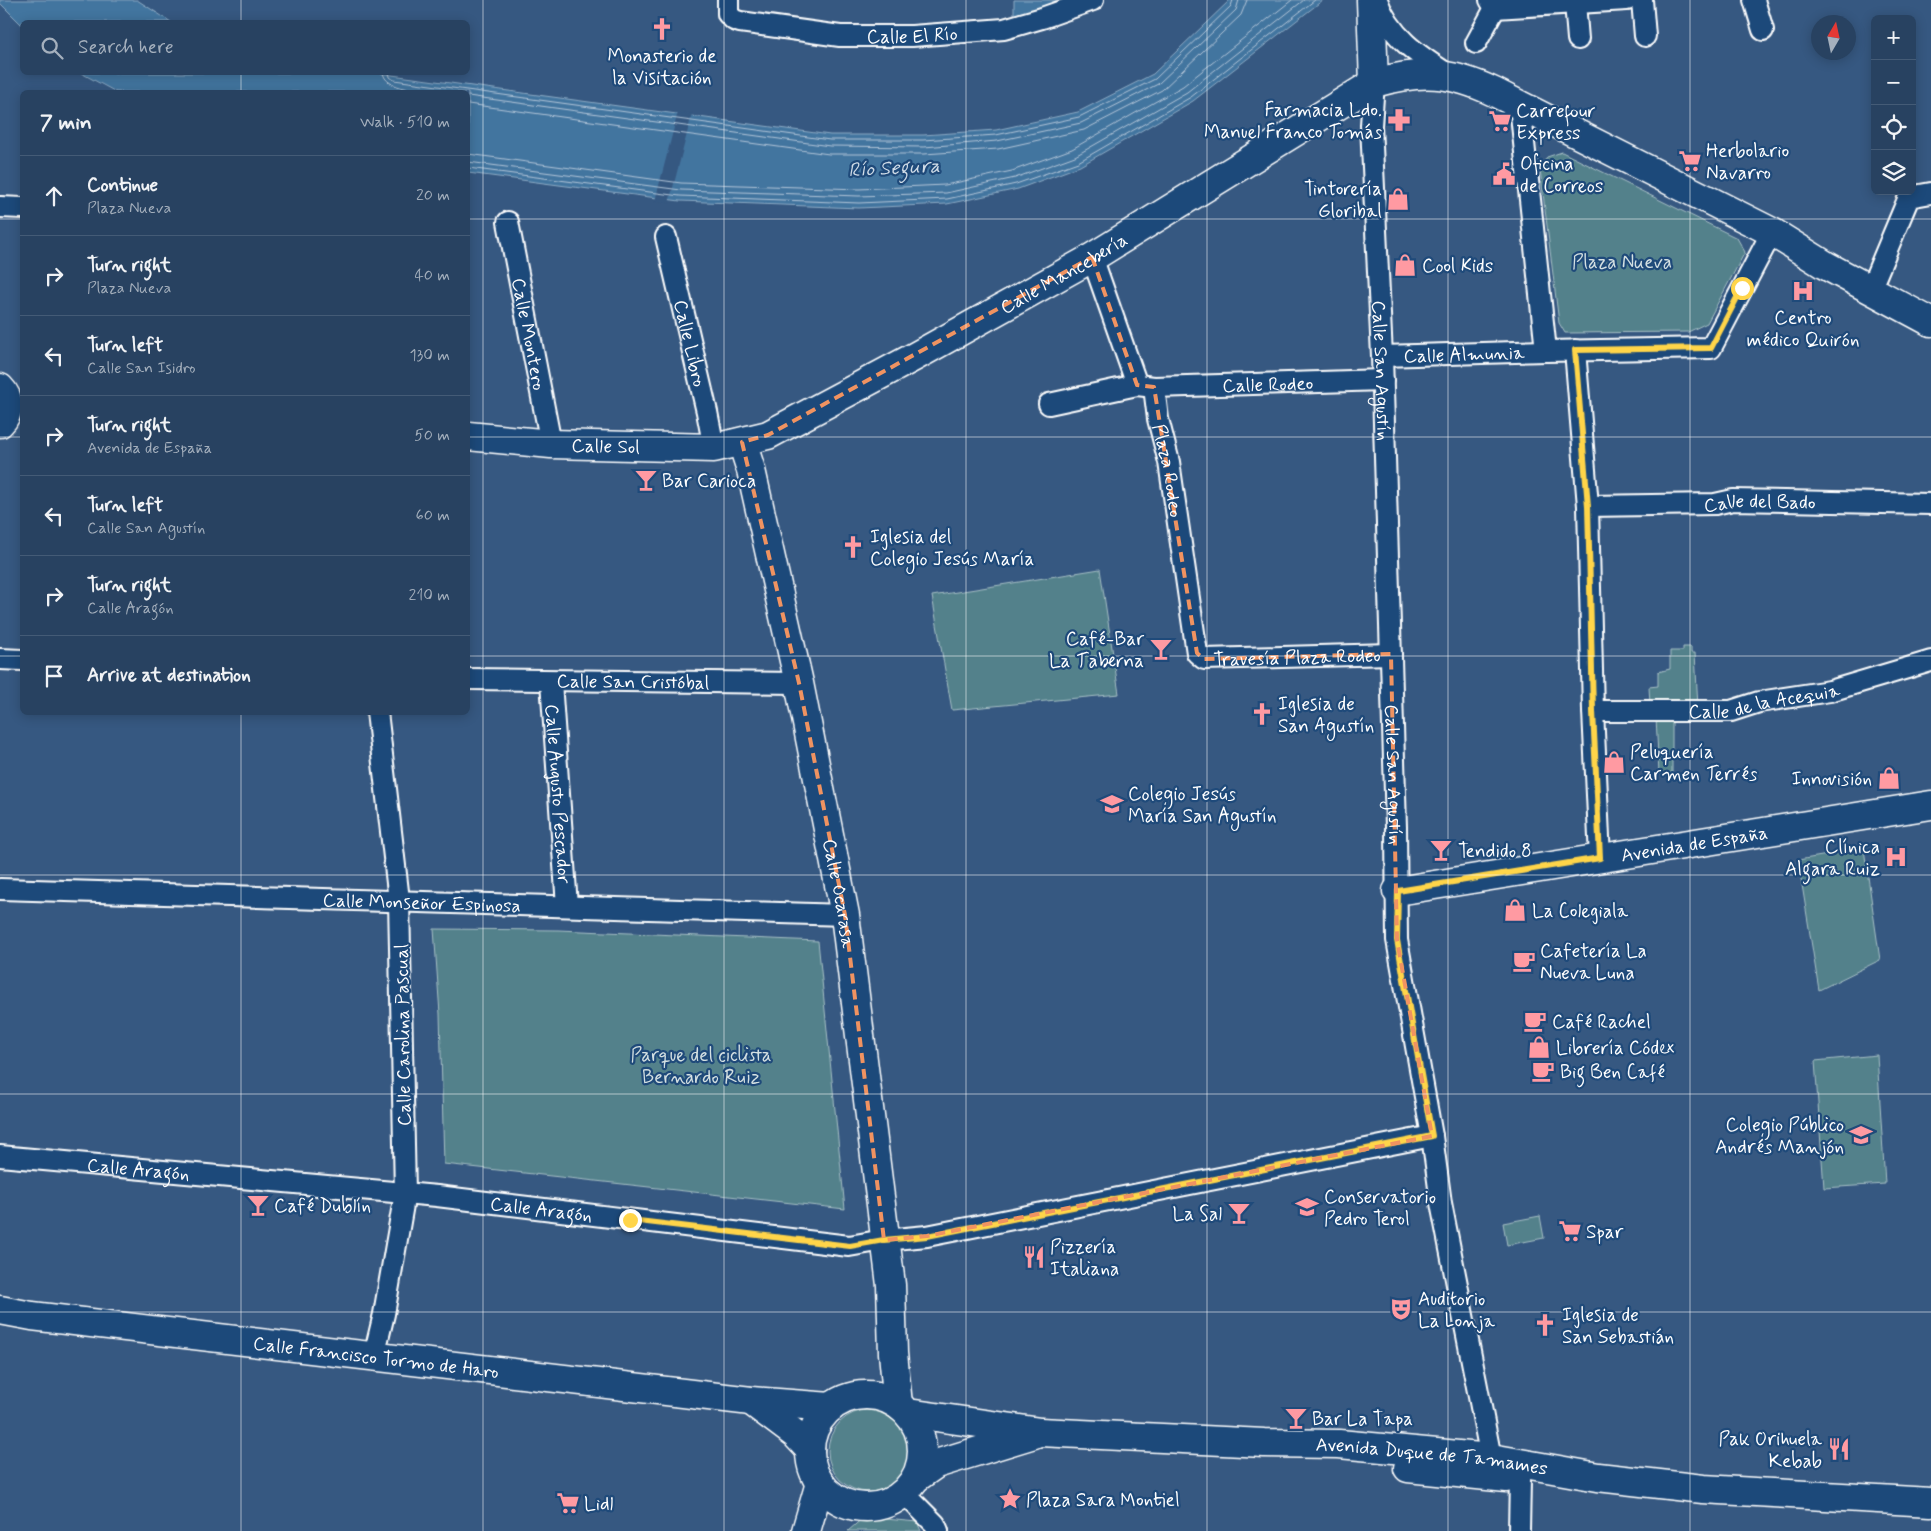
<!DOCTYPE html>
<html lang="en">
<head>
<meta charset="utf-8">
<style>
  body { margin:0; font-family:Mynerve,sans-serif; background:#344d6a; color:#f1f3f6 }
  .controls { position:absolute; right:15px; top:15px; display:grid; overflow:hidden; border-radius:8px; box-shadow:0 2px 12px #0003 }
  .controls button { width:45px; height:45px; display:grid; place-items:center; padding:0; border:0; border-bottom:1px solid #445b76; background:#284261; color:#f1f3f6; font:25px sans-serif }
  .compass { position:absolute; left:1811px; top:15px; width:45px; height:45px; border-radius:50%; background:#284261; box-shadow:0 2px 12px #0003; rotate:9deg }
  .stop { position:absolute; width:15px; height:15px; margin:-11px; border:4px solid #ffd54a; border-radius:50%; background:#fff }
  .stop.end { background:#ffd54a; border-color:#fff; box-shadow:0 1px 5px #0008 }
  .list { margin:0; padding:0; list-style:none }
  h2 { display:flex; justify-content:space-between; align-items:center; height:65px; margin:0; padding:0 20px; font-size:21px }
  h2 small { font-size:16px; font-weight:400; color:#a5b0bd }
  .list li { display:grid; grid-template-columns:32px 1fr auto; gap:15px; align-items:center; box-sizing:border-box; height:80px; padding:0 20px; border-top:1px solid #445b76 }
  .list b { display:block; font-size:19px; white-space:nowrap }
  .list p { margin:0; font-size:16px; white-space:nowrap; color:#a5b0bd }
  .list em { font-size:16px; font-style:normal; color:#a5b0bd }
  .icon { flex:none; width:28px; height:28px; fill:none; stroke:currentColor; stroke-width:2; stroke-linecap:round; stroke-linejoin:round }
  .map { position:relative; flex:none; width:1931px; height:1531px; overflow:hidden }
  .search { position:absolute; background:#284261; box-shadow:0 2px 12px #0003; left:20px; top:20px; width:450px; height:55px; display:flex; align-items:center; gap:12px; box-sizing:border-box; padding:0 18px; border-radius:8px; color:#a5b0bd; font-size:19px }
  .panel { position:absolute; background:#284261; box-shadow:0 2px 12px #0003; left:20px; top:90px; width:450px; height:625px; border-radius:8px }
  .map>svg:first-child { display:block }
  .green { fill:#52818b; stroke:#a8c0c5 }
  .water { fill:#43749f; stroke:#8eacc5 }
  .pier { fill:#365881 }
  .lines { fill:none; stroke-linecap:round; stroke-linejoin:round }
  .shore { stroke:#b4c7d9; stroke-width:1 }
  .street-casing { stroke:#fff; stroke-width:24 }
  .secondary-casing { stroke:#fff; stroke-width:31 }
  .street { stroke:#1f4a7a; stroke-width:20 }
  .secondary { stroke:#1f4a7a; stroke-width:28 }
  .route { stroke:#ffd54a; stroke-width:6 }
  .marked { fill:none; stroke:#f09361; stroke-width:4; stroke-dasharray:10 6; stroke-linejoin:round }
  .grid { fill:none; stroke:#fff; stroke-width:1; stroke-opacity:0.55 }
  .labels { text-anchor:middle; stroke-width:4.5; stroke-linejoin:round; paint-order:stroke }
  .street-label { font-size:19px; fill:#fff; stroke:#1f4a7a }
  .poi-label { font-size:19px; fill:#fff; stroke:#1f4a7a; text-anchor:start }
  .park-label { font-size:19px; fill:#d4e0e2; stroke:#1f4a7a }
  .water-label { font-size:20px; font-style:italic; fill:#d0dce7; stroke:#1f4a7a }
</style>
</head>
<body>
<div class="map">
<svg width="1931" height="1531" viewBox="0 0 1931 1531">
  <rect width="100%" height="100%" fill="#365881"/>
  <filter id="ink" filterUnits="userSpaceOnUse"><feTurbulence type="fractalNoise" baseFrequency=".02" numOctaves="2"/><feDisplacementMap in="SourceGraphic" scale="10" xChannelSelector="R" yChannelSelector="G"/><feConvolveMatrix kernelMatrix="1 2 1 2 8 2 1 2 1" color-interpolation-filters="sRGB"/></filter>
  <g filter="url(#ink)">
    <path class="green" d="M1562,152L1737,238L1745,252L1707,323L1688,332L1565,333L1559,323L1540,169L1547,157Z
      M1100,569L1119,694L952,710L932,596Z
      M1683,647H1691V653H1695L1698,707L1650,704L1649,687L1658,686V672L1670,669V651H1683Z
      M1672,717V773L1659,774L1656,718Z
      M1864,849L1880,960L1819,990L1798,860Z
      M434,929L558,930L818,941L845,1209L444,1164L440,1014Z
      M1877,1055L1885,1184L1824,1188L1815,1061Z
      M1540,1216L1544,1238L1507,1245L1503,1223Z
      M828 1451a41 41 0 1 1 82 0a41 41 0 1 1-82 0Z
      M864,1517L917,1522L921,1531H848Z"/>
    <path class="water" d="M0,0H137L171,22H22V25L0,3Z
      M1014,0H1056V9L1014,18Z
      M1230,0H1323L1193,101L1080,166L1018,189L947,204L859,208L680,201L468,173V92H116L81,73H377L830,135H923L996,130L1078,112L1153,74Z"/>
    <path class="pier" d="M678,112L692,114L669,203L655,201Z"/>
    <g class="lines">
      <path class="shore" d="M383,72C384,91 424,90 439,92
        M389,72L390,77L394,80L830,140H923L996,135L1079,117L1155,79L1231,6L1233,0
        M468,96L830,146L924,147L997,141L1081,123L1158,84L1236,10L1239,0
        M468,104L829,154H924L998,149L1084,130L1162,90L1241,15L1247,0
        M468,154L681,183L859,189L945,185L1012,171L1072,149L1183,86L1292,0
        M468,162L681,190L859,196L946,193L1015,178L1075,156L1187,92L1304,0
        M468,168L680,196L859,203L947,199L1016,184L1078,162L1191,97L1315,0"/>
      <defs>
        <g id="street">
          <path id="s1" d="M728,0V14L734,20L740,22L840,36H912L1004,29L1042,18L1093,0"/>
          <path d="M1377,0C1389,36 1418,55 1449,75"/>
          <path d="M1490,0L1495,8L1627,0"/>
          <path d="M1642,0L1645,36"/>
          <path d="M1754,0L1763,30"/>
          <path d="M1575,3L1578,39"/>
          <path d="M1476,43L1495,8"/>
          <path id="s2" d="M1374,83L1371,125L1382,356L1396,827L1397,940L1432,1136L1441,1203L1491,1458"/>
          <path d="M1520,105L1546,351L1711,348L1772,232"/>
          <path d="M0,207L22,208"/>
          <path id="s3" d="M508,222L551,444"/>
          <path id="s4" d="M666,237L707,412L714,448"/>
          <path d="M1092,257L1137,385"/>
          <path d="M1870,290L1909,197L1931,193"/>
          <path d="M1575,350L1588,506L1593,711L1600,858"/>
          <path id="s5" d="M1382,356L1546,351"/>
          <path id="s6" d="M1154,387L1158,419L1169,462L1197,653L1204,659L1391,654"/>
          <path id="s7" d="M1049,404L1137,385L1154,387L1383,380"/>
          <path id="s8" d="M1588,506L1715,504L1733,500L1931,504"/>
          <path d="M0,659L22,660"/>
          <path id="s9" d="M468,679L799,683"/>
          <path id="s10" d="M551,682L567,906"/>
          <path id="s11" d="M1593,711H1731L1759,702L1830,691L1931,661"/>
          <path id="s12" d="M0,889L845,915"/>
          <path id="s13" d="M0,1156L437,1196L849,1246L884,1240L927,1236L1432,1136"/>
          <path d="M374,1356L384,1314L405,1193L399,900L377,712"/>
          <path d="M904,1493L935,1524L938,1531"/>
          <path d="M1519,1531L1520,1479"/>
        </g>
        <g id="secondary">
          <path d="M1371,0L1374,83"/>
          <path d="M0,388C10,398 11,412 0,423"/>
          <path id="s14" d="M468,436L551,444L714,448L768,435L914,357L1088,260L1374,83C1421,70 1450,71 1494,92L1772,232L1825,265L1931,322"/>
          <path id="s15" d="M742,442L751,470L799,683L845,915L891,1285L893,1353L898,1405"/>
          <path id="s16" d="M1397,891L1931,805"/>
          <path id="s17" d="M0,1310L32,1316L751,1401L831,1407"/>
          <circle cx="866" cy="1451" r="56"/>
          <path d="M751,1401L795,1434L810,1450"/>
          <path id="s18" d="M908,1413L1040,1432L1264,1443L1339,1444L1491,1458L1598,1477L1703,1489L1931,1502"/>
          <path d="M1408,1468L1507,1478"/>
          <path d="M916,1478L936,1464L1034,1434"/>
          <path d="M806,1531L820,1483"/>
        </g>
      </defs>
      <use href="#street" class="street-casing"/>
      <use href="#secondary" class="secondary-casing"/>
      <use href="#street" class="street"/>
      <use href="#secondary" class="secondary"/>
    </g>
  </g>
  <g class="lines" filter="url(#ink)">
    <path class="route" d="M630,1220L850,1246L884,1240L927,1236L1432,1136L1397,940L1398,891L1600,858L1593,711L1588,506L1575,350L1711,348L1742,288"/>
  </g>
  <path class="marked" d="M1092,257L1137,385L1154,387L1197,653L1204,659L1391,654L1397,940L1432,1136L927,1236L884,1240L845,915L799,683L742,442L768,435Z"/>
  <path class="grid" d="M241,0V22M483,0V1531M724,0V1531M966,0V1531M1207,0V1531M1448,0V1531M1690,0V1531M241,72V92M0,219H22M468,219H1931M0,437H22M468,437H1931M0,656H22M468,656H1931M241,712V1531M0,875H1931M0,1094H1931M0,1312H1931"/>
  <defs>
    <symbol id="church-bare" viewBox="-9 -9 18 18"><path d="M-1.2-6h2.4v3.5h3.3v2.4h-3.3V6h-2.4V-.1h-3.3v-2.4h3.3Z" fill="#ff9aa2" stroke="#1f4a7a" stroke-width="2.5" paint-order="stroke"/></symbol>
    <symbol id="pharmacy-bare" viewBox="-9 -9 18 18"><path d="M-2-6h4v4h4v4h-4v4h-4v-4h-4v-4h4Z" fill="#ff9aa2" stroke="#1f4a7a" stroke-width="2.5" paint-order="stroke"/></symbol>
    <symbol id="supermarket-bare" viewBox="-9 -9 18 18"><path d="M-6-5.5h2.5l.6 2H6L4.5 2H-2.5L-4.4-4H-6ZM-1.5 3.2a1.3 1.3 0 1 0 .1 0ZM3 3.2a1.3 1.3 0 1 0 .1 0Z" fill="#ff9aa2" stroke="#1f4a7a" stroke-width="2.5" paint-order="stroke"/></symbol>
    <symbol id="civic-bare" viewBox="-9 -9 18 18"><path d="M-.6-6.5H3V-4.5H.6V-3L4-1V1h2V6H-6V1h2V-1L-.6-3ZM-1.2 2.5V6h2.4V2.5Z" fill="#ff9aa2" stroke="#1f4a7a" stroke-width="2.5" paint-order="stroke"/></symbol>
    <symbol id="shop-bare" viewBox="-9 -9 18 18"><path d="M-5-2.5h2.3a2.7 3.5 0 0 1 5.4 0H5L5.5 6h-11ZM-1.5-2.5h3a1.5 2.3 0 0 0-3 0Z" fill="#ff9aa2" stroke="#1f4a7a" stroke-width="2.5" paint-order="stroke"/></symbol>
    <symbol id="hospital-bare" viewBox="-9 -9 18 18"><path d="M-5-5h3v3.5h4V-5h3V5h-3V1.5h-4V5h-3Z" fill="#ff9aa2" stroke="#1f4a7a" stroke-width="2.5" paint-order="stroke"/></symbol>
    <symbol id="bar-bare" viewBox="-9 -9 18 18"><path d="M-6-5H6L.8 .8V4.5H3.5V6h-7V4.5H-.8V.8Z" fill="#ff9aa2" stroke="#1f4a7a" stroke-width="2.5" paint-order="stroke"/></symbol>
    <symbol id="school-bare" viewBox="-9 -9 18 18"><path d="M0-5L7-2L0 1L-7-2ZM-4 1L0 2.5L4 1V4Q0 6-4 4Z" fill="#ff9aa2" stroke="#1f4a7a" stroke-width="2.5" paint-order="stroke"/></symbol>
    <symbol id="cafe-bare" viewBox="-9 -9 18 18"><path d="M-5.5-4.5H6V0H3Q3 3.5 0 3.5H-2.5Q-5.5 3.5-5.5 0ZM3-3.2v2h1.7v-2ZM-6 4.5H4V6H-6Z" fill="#ff9aa2" stroke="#1f4a7a" stroke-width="2.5" paint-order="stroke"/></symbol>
    <symbol id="restaurant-bare" viewBox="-9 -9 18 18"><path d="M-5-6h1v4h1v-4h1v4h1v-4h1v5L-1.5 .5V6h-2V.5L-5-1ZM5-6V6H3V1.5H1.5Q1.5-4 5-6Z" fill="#ff9aa2" stroke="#1f4a7a" stroke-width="2.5" paint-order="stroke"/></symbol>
    <symbol id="theatre-bare" viewBox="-9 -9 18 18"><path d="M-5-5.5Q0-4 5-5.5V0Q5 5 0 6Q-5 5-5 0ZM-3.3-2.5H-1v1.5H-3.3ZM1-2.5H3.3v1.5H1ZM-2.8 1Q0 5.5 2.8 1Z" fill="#ff9aa2" stroke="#1f4a7a" stroke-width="2.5" paint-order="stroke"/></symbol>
    <symbol id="sight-bare" viewBox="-9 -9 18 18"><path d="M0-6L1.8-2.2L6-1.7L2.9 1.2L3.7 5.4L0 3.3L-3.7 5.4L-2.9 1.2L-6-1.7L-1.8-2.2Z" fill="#ff9aa2" stroke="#1f4a7a" stroke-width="2.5" paint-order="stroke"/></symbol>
  </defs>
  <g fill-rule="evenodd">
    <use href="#church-bare" x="646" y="13" width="32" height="32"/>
    <use href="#pharmacy-bare" x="1383" y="104" width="32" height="32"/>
    <use href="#supermarket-bare" x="1484" y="105" width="32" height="32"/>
    <use href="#supermarket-bare" x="1674" y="145" width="32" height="32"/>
    <use href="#civic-bare" x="1488" y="158" width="32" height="32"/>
    <use href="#shop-bare" x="1382" y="183" width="32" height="32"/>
    <use href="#shop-bare" x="1389" y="249" width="32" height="32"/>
    <use href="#hospital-bare" x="1787" y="275" width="32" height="32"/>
    <use href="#bar-bare" x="630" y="464" width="32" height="32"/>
    <use href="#church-bare" x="837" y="531" width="32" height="32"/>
    <use href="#bar-bare" x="1145" y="633" width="32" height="32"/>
    <use href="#church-bare" x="1246" y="698" width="32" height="32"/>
    <use href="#shop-bare" x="1598" y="746" width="32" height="32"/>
    <use href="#shop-bare" x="1873" y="762" width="32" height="32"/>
    <use href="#school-bare" x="1096" y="788" width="32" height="32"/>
    <use href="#bar-bare" x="1425" y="834" width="32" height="32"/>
    <use href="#hospital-bare" x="1880" y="841" width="32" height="32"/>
    <use href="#shop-bare" x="1499" y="894" width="32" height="32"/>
    <use href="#cafe-bare" x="1508" y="945" width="32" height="32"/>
    <use href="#cafe-bare" x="1519" y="1005" width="32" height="32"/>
    <use href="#shop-bare" x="1523" y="1031" width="32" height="32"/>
    <use href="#cafe-bare" x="1527" y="1055" width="32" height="32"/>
    <use href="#school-bare" x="1845" y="1119" width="32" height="32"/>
    <use href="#bar-bare" x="242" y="1189" width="32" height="32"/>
    <use href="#school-bare" x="1291" y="1191" width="32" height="32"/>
    <use href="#bar-bare" x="1223" y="1197" width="32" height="32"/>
    <use href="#supermarket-bare" x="1554" y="1215" width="32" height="32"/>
    <use href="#restaurant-bare" x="1018" y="1241" width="32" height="32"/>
    <use href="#theatre-bare" x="1385" y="1293" width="32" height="32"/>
    <use href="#church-bare" x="1529" y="1309" width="32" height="32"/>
    <use href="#bar-bare" x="1280" y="1402" width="32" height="32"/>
    <use href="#restaurant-bare" x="1823" y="1433" width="32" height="32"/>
    <use href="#sight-bare" x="994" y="1483" width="32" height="32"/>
    <use href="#supermarket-bare" x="552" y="1487" width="32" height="32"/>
  </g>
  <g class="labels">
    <g class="street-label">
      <text dy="7" stroke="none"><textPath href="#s1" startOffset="202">Calle El Río</textPath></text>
      <text dy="7" stroke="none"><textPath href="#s14" startOffset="639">Calle Mancebería</textPath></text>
      <text dy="7" stroke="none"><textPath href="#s3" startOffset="114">Calle Montero</textPath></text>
      <text dy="7" stroke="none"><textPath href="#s4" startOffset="109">Calle Libro</textPath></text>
      <text dy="7" stroke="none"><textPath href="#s5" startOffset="82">Calle Almunia</textPath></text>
      <text dy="7" stroke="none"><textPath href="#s2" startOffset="288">Calle San Agustín</textPath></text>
      <text dy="7" stroke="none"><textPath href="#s7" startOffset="221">Calle Rodeo</textPath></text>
      <text dy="7" stroke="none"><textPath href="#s14" startOffset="138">Calle Sol</textPath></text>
      <text dy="7" stroke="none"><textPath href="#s6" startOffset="85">Plaza Rodeo</textPath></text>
      <text dy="7" stroke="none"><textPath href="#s8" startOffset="172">Calle del Bado</textPath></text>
      <text dy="7" stroke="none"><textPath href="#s6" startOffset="372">Travesía Plaza Rodeo</textPath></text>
      <text dy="7" stroke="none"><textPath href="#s9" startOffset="165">Calle San Cristóbal</textPath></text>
      <text dy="7" stroke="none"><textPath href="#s11" startOffset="172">Calle de la Acequia</textPath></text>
      <text dy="7" stroke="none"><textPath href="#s2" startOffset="692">Calle San Agustín</textPath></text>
      <text dy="7" stroke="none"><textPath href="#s10" startOffset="112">Calle Augusto Pescador</textPath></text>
      <text dy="7" stroke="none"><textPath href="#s16" startOffset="301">Avenida de España</textPath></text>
      <text dy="7" stroke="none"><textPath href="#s15" startOffset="462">Calle Ocarasa</textPath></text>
      <text dy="7" stroke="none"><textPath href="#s12" startOffset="422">Calle Monseñor Espinosa</textPath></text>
      <text transform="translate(402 1035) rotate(-91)" y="7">Calle Carolina Pascual</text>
      <text dy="7" stroke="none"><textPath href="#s13" startOffset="139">Calle Aragón</textPath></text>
      <text dy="7" stroke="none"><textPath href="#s13" startOffset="544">Calle Aragón</textPath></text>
      <text dy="7" stroke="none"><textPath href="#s17" startOffset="379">Calle Francisco Tormo de Haro</textPath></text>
      <text dy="7" stroke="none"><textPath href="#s18" startOffset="526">Avenida Duque de Tamames</textPath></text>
    </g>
    <g class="poi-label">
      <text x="662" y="62" text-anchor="middle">Monasterio de<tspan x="662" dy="22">la Visitación</tspan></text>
      <text x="1382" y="116" text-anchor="end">Farmacia Ldo.<tspan x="1382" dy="22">Manuel Franco Tomás</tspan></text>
      <text x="1516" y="117">Carrefour<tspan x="1516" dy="22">Express</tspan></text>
      <text x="1706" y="157">Herbolario<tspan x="1706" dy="22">Navarro</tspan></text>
      <text x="1520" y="170">Oficina<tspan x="1520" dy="22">de Correos</tspan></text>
      <text x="1382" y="195" text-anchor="end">Tintorería<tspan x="1382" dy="22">Gloribal</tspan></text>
      <text x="1422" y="272">Cool Kids</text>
      <text x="1803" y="324" text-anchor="middle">Centro<tspan x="1803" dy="22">médico Quirón</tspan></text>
      <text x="662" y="487">Bar Carioca</text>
      <text x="870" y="543">Iglesia del<tspan x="870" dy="22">Colegio Jesús María</tspan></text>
      <text x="1144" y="645" text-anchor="end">Café-Bar<tspan x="1144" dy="22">La Taberna</tspan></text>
      <text x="1278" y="710">Iglesia de<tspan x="1278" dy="22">San Agustín</tspan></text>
      <text x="1630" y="758">Peluquería<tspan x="1630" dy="22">Carmen Terrés</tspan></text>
      <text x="1872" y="785" text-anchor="end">Innovisión</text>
      <text x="1128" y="800">Colegio Jesús<tspan x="1128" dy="22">María San Agustín</tspan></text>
      <text x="1880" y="853" text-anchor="end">Clínica<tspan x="1880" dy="22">Algara Ruiz</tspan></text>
      <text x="1458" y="857">Tendido 8</text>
      <text x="1532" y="917">La Colegiala</text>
      <text x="1540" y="957">Cafetería La<tspan x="1540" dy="22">Nueva Luna</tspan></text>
      <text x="1552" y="1028">Café Rachel</text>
      <text x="1556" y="1054">Librería Códex</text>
      <text x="1560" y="1078">Big Ben Café</text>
      <text x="1844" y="1131" text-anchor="end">Colegio Público<tspan x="1844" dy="22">Andrés Manjón</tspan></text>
      <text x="1324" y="1203">Conservatorio<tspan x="1324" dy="22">Pedro Terol</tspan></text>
      <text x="274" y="1212">Café Dublín</text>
      <text x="1222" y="1220" text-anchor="end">La Sal</text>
      <text x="1586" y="1238">Spar</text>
      <text x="1050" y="1253">Pizzería<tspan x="1050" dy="22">Italiana</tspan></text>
      <text x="1418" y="1305">Auditorio<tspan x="1418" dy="22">La Lonja</tspan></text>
      <text x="1562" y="1321">Iglesia de<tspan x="1562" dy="22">San Sebastián</tspan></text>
      <text x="1312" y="1425">Bar La Tapa</text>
      <text x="1822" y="1445" text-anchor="end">Pak Orihuela<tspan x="1822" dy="22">Kebab</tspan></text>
      <text x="1026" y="1506">Plaza Sara Montiel</text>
      <text x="584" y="1510">Lidl</text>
    </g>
    <g class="park-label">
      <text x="1622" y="268">Plaza Nueva</text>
      <text x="701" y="1061">Parque del ciclista<tspan x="701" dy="22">Bernardo Ruiz</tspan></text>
    </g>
    <g class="water-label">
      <text transform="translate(894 167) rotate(-3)" y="7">Río Segura</text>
    </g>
  </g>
</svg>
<div class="controls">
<button>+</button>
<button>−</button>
<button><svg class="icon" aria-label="locate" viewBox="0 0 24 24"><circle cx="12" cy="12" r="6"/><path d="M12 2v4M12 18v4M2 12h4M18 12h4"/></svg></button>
<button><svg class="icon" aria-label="layers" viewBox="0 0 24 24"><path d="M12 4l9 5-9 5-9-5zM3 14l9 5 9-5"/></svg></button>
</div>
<svg class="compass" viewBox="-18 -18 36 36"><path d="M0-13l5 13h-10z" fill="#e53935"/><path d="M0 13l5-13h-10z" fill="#a5b0bd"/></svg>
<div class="stop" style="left:1742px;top:288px"></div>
<div class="stop end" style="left:630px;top:1220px"></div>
<div class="search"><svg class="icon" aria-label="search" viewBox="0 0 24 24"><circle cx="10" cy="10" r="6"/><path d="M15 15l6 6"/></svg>Search here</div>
<section class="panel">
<h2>7 min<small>Walk · 510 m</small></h2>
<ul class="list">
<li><svg class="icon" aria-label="ahead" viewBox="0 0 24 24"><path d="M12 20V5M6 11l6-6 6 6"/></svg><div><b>Continue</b><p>Plaza Nueva</p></div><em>20 m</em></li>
<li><svg class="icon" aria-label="right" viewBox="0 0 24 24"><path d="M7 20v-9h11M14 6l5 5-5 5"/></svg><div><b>Turn right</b><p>Plaza Nueva</p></div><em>40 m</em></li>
<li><svg class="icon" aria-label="left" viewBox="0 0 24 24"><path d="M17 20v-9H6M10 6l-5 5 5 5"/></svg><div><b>Turn left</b><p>Calle San Isidro</p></div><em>130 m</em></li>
<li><svg class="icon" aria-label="right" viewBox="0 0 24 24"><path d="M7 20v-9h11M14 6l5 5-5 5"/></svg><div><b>Turn right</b><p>Avenida de España</p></div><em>50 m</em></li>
<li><svg class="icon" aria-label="left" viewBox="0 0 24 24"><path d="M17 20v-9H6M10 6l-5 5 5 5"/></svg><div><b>Turn left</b><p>Calle San Agustín</p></div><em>60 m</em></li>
<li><svg class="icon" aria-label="right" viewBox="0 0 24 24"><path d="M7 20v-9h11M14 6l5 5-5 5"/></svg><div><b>Turn right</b><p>Calle Aragón</p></div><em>210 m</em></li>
<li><svg class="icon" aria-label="arrive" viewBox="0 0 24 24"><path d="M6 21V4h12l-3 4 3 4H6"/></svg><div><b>Arrive at destination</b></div></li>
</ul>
</section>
</div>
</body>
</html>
